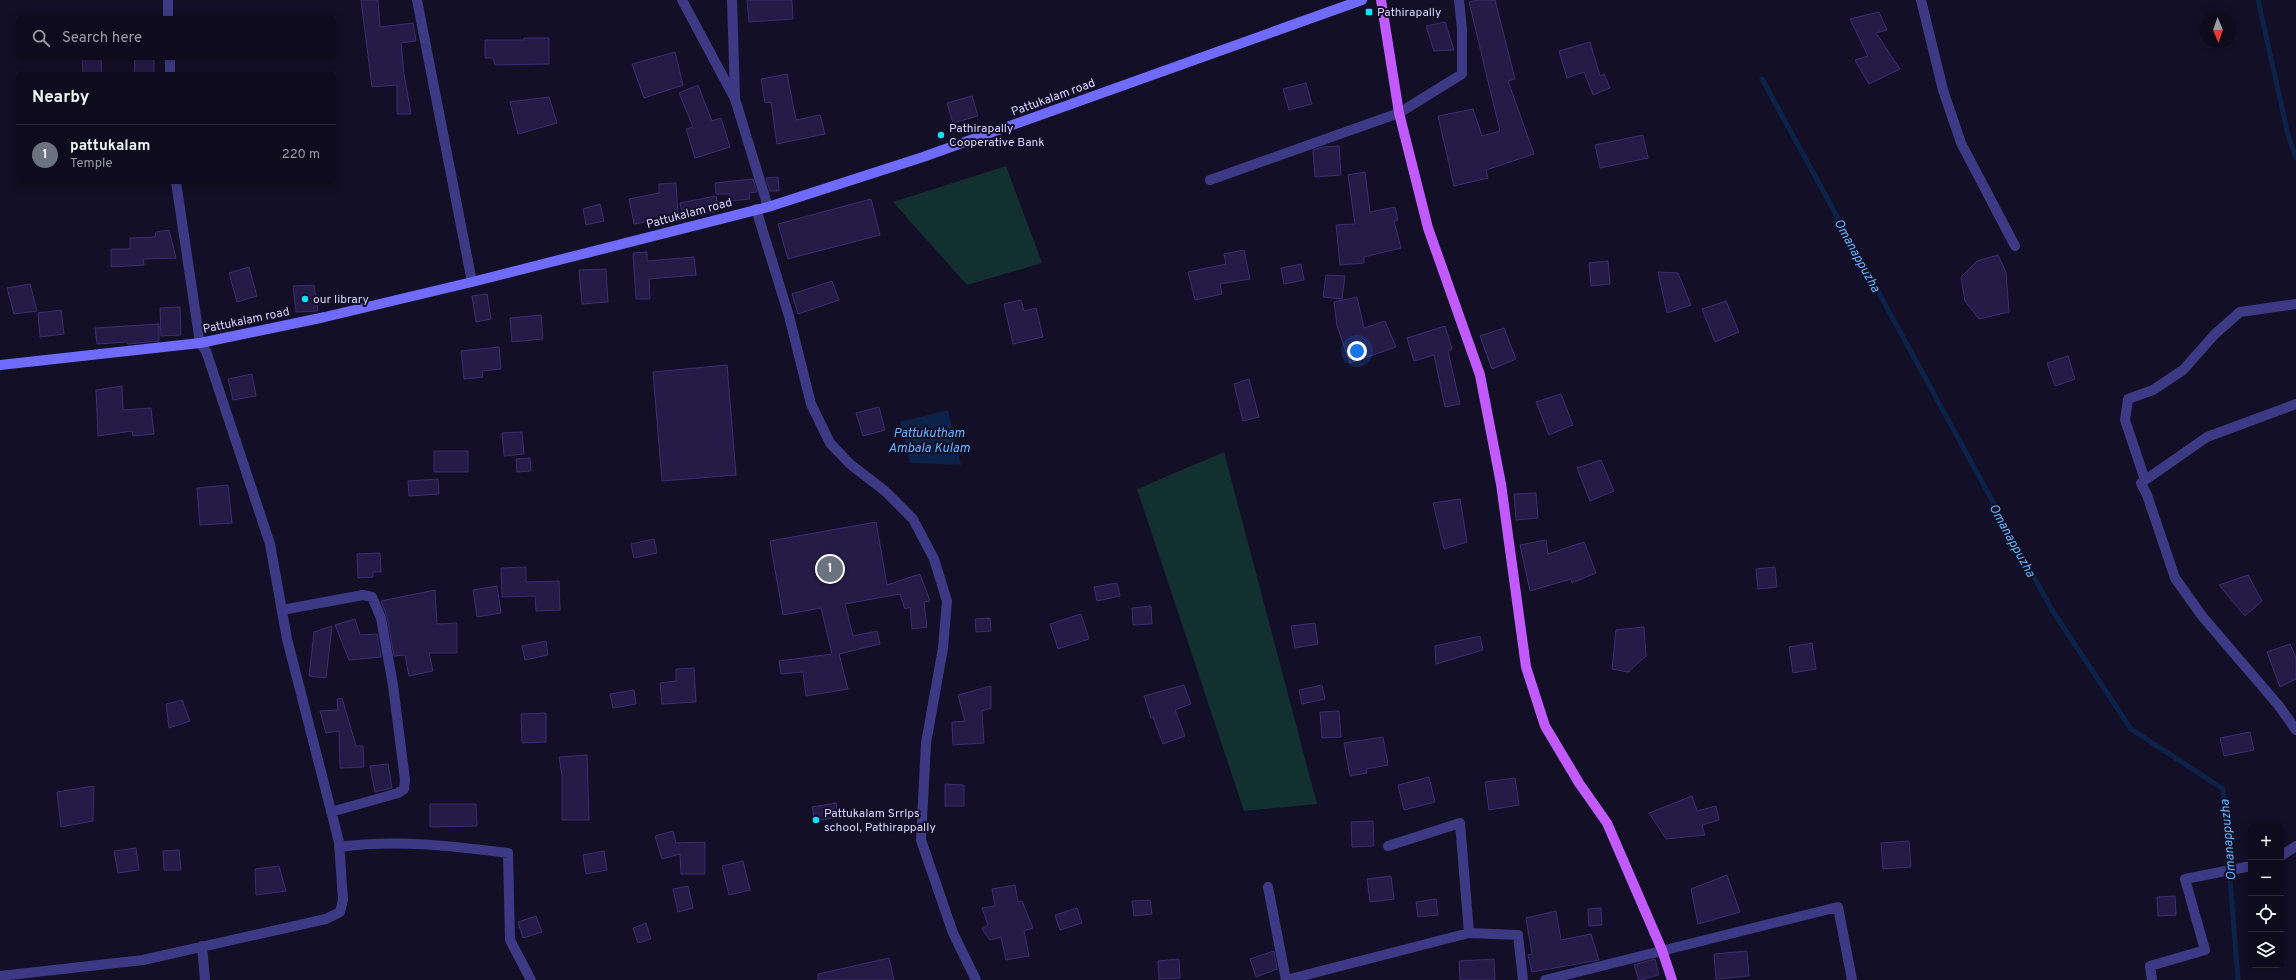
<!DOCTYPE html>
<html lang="en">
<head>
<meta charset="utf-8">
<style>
  body { margin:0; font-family:Overpass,sans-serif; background:#171425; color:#f1f3f6 }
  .controls { position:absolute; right:12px; bottom:12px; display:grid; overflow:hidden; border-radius:6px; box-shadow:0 2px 10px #0003 }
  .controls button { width:36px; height:36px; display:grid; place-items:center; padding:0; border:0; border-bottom:1px solid #2e2b3b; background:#0e0b1c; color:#f1f3f6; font:20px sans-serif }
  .compass { position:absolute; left:2200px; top:12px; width:36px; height:36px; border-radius:50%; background:#0e0b1c; box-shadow:0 2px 10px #0003; rotate:178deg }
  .you { position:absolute; left:1357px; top:351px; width:14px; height:14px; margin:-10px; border:3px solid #fff; border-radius:50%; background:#1a73e8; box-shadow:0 0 0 6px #1a73e833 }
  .badge { display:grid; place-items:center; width:26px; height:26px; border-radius:50%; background:#00e5ff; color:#fff; font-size:13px; font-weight:700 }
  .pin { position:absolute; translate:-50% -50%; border:2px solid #fff; box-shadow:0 1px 4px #0006 }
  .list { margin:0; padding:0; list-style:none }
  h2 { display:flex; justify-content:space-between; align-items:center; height:52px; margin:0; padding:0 16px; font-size:17px }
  h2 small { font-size:13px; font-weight:400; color:#9b9ba3 }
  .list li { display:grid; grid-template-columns:26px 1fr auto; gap:12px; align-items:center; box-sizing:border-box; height:60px; padding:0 16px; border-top:1px solid #2e2b3b }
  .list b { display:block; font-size:15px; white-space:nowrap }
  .list p { margin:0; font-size:13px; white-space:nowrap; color:#9b9ba3 }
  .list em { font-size:13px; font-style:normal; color:#9b9ba3 }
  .icon { flex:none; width:22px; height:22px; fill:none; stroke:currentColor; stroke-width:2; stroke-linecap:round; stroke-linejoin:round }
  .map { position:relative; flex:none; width:2296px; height:980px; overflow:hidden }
  .search { position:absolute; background:#0e0b1c; box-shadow:0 2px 10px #0003; left:16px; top:16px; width:320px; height:44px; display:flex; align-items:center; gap:10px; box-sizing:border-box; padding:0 14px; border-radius:6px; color:#9b9ba3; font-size:15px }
  .panel { position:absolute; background:#0e0b1c; box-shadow:0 2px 10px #0003; left:16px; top:72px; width:320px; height:112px; border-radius:6px }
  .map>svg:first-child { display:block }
  .green { fill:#12302f }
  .water { fill:#0c2248 }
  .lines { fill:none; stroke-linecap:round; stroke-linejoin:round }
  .stream { stroke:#0c2248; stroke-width:5 }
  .building { fill:#241b47; stroke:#3b2d73 }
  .minor { stroke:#3d3a85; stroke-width:10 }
  .tertiary { stroke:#3d3a85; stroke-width:10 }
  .secondary { stroke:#6f6bff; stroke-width:10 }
  .primary { stroke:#c25bff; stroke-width:10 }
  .poi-dot { fill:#00e5ff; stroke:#130f26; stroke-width:1.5 }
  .labels { text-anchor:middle; stroke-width:4; stroke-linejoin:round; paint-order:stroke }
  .poi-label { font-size:12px; fill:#d9d4ff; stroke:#130f26; text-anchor:start }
  .street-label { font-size:12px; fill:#d9d4ff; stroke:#130f26 }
  .water-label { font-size:13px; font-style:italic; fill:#62b6ff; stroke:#130f26 }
</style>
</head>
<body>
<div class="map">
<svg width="2296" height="980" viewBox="0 0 2296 980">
  <rect width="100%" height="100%" fill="#130f26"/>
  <path class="green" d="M1006,166L1042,263L967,285L893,202Z
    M1224,452L1317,804L1244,811L1137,489Z"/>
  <path class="water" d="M948,410L961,465L910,463L900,422Z"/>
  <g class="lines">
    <path class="stream" d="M2258,0L2288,135L2296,158
      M1762,79L2052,610L2131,729L2223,789L2238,980"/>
  </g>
  <path class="building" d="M361,0H378L380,27L413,23L416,41L401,43L404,74L411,114H397V85L372,87Z
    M747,0H792L793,19L749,22Z
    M1478,0H1495L1515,79L1508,81L1534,154L1486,170L1488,178L1454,186L1438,116L1473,109L1482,136L1500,131L1469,2Z
    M1879,12L1887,30L1876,33L1900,69L1869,84L1855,60L1868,56L1850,19Z
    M1445,22L1454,50L1434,51L1426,26Z
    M524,38H549V64L495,65L493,58H485V40H524Z
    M1590,42L1600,76L1604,74L1610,88L1593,95L1584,72L1567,78L1559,51Z
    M675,52L683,85L644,98L632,64Z
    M82,58H101L102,74H83Z
    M135,58H154V74H134Z
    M787,74L796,120L820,115L825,134L777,144L771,102L765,103L761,79Z
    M1306,83L1312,104L1289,110L1283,89Z
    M698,85L712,121L721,118L730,147L695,158L686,129L693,127L679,93Z
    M972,96L978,116L953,123L947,103Z
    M549,97L557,123L518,134L510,102Z
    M1643,135L1648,158L1600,168L1595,145Z
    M1339,146L1341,175L1315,177L1313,150L1322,147Z
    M1365,172L1370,212L1395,207L1398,220L1394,221L1401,248L1364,257V263L1340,265L1336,225L1355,224L1348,175Z
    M778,177L779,191H770L766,178Z
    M753,179L757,192L749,193L750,199L730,201V194H716L715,183Z
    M676,183L678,216L634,224L629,199L659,193V184Z
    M716,196L719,211L683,218L680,203Z
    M871,199L880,235L788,259L778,224Z
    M600,204L604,221L586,225L583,209Z
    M169,230L176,258L143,259L144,265L111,267V249H130V238L155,237L156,232Z
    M1244,250L1250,279L1220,284L1222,294L1195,300L1188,272L1226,264L1224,254Z
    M647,252V261L694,257L696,275L649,279L650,299H636L633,253Z
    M1998,255L2006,272L2009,312L1979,319L1965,301L1961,277L1977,261Z
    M1608,261L1610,284L1591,286L1589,263Z
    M1301,264L1304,280L1284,284L1281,268Z
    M249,267L257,296L237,302L229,273Z
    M606,269L608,302L582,304L579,270Z
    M1658,272L1678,273L1691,305L1667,313Z
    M1326,275L1345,276L1342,299L1323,297Z
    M832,281L839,300L798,314L792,294Z
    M30,284L37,311L14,314L7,288Z
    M314,285L318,311L296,312L293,286Z
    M487,294L491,319L476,322L472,296Z
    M1357,297L1364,328L1385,321L1396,347L1350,363L1337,326L1334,302Z
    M1021,300L1024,311L1036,308L1043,337L1013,344L1004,304Z
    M1726,301L1739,332L1715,342L1702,309Z
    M180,307L181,335L161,336L160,308Z
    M61,310L64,334L40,337L38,313Z
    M541,315L543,339L512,342L510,318Z
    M159,324V341L128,344L127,342L97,344L95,328Z
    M1445,326L1452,349L1448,351L1460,404L1445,407L1434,355L1414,361L1407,338Z
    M1504,328L1516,359L1492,369L1480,336Z
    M499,347L501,369L482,371L483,377L464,379L461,351Z
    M2068,356L2075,379L2055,386L2047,363Z
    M727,365L736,475L662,481L653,372Z
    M252,374L256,396L233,400L228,379Z
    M1249,379L1259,417L1243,421L1234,384Z
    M122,386L123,410L151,408L154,434L133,436L132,431L98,436L96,390Z
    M1561,394L1573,425L1549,435L1536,402Z
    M879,407L885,430L863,436L856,413Z
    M522,432L524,454L504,456L502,433Z
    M434,451H468V472H434Z
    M530,458L531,471L517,472L516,459Z
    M1601,460L1614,491L1590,501L1577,468Z
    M438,479L439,494L409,496L408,481Z
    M228,485L232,523L200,525L197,488Z
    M1536,493L1538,518L1516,520L1514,494Z
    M1460,499L1467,542L1444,549L1433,503Z
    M876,522L887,585L920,574L930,601L924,602L927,627L912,629L910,607L905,609L900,594L845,604L853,636L877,631L880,644L839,654L848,689L806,696L803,672L781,674L779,661L832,654L821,608L783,615L770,541Z
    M654,539L657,553L634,558L631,544Z
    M1546,540L1548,554L1584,542L1596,573L1572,583L1571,579L1530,591L1520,545Z
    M380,553L381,572H373V577L358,578L357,554Z
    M526,567V582L559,581L560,610L536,611L535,596L502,597L501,568Z
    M1775,567L1777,587L1758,589L1756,569Z
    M2248,575L2262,601L2245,616L2219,585Z
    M1117,583L1120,596L1097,601L1094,587Z
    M497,586L501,613L477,617L473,590Z
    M435,590L437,624L457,623V653H429L433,671L409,676L405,655L394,656L387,617L381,601Z
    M1151,606L1152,624L1133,625L1132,608Z
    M1081,614L1089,639L1058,649L1050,624Z
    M990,618L991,631L976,632L975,619Z
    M355,619L360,635L377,634L381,657L349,660L335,625Z
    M1315,623L1318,644L1295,648L1291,626Z
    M332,626L326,678L309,676L314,632Z
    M1644,627L1646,656L1628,672L1612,669L1616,630Z
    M1480,636L1483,650L1436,664L1435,646Z
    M546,641L548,655L525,660L522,646Z
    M1812,643L1816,669L1793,673L1789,647Z
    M2290,644L2296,658V679L2280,687L2267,652Z
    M694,668L696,702L662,704L660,683L676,681V669Z
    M1184,685L1191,704L1175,710L1185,736L1163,744L1153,717L1151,718L1144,696Z
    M1322,685L1325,699L1302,704L1299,690Z
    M991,686V708L982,711L984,743L953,745L952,722L965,721L958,695Z
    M634,690L636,704L613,708L610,694Z
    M342,698L356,746H363L364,767L340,768L339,731L326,733L320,711L338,710L337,699Z
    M182,700L190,721L169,728L166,704Z
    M1339,711L1341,737L1322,738L1320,712Z
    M546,713V742L522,743L521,714Z
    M2250,732L2254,750L2224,756L2220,738Z
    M1383,737L1388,765L1366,769L1367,773L1350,776L1344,743Z
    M587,755L589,820H562V775L559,757Z
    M388,764L392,788L375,792L370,766Z
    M1429,777L1435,802L1404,810L1398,785Z
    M1515,778L1519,805L1489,810L1485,782Z
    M945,784L964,785V806H945Z
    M94,786L93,821L61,827L57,792Z
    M1692,796L1697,811L1716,806L1719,820L1702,825L1705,835L1666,839L1649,813Z
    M836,803L838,817L815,821L812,807Z
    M430,804H476L477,826L430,827Z
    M1373,821L1374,846L1352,847L1351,822Z
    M673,831L676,843L705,842V874H681L680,854L662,859L655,836Z
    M1909,841L1911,867L1883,869L1881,843Z
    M136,848L139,870L118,873L114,851Z
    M179,850L181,870H164L163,851Z
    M604,851L607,870L586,874L583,855Z
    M743,861L750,890L729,895L722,866Z
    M279,866L286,891L256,895L255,869Z
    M1727,875L1740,912L1698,924L1691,889Z
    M1391,876L1394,899L1370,902L1367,879Z
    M1015,885L1018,902L1022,901L1033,928L1024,931L1029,956L1006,960L1001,937L990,940L982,929L988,925L982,908L995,906L992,889Z
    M688,886L693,908L678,912L673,889Z
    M2175,896L2176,915L2158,916L2157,897Z
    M1436,899L1438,915L1418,917L1416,902Z
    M1150,900L1152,914L1134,916L1132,901Z
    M1077,908L1082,923L1060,930L1055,915Z
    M1601,908L1602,925L1589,926L1588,909Z
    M1556,911L1561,940L1591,934L1599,960L1532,972L1528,955L1532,954L1526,918Z
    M536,916L542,932L523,938L518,922Z
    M646,923L651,939L638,943L633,928Z
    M1274,951L1277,969L1256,977L1250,959Z
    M1747,951L1749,976L1716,979L1714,954Z
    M889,958L894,980H818V974Z
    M1179,959L1180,978L1159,979L1158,961Z
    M1494,959L1495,980H1460L1459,961Z
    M1655,959L1659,975L1639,980L1634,965Z"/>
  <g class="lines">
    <path class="minor" d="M417,0L472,282
      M682,0L735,99L768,207
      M732,0L735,96
      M1921,0L1943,90L1961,143L2015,246
      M1210,180L1399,113L1462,74V29L1459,0
      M756,209L789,316L811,404L830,443L850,464L885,491L913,519L934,559L947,601L943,648L926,743L921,840L953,933L976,980
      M2296,404L2207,437L2141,483L2147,495L2175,578L2202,616L2279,706L2296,730
      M2145,480L2125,420L2128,399L2153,390L2183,370L2215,334L2240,312L2296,304
      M282,610L363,595L372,597L381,618L393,685L405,780L404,789L398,793L331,812
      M1388,846L1460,823L1469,933
      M339,847C395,839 453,846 508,853L510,940L531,980
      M2281,856L2296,846
      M1268,887L1286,980
      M202,946L205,980
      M0,976L143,960L326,919L340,912L343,900L339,842L287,639L270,544L206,351L200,343
      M1286,980L1469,933L1518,935L1523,980
      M1545,980L1838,907L1852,980
      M2152,980L2150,966L2205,950L2185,879L2251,866"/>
    <path class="tertiary" d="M168,0V18
      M170,58V74
      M176,182L200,343"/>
    <path class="secondary" d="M0,365L200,343L325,317L472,282L768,207L923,157L1362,0"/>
    <path class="primary" d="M1381,0L1399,113L1428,228L1480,375L1501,484L1526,667L1545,726L1579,783L1607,823L1662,950L1672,980"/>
  </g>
  <g class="poi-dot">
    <rect x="1365" y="8" width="8" height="8" rx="2"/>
    <circle cx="941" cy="135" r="4"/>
    <circle cx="305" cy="299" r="4"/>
    <circle cx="816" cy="820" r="4"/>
  </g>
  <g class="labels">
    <g class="poi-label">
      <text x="1377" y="16">Pathirapally</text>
      <text x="949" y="132">Pathirapally<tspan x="949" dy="14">Cooperative Bank</tspan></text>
      <text x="313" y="303">our library</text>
      <text x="824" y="817">Pattukalam Srrlps<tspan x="824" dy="14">school, Pathirappally</tspan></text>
    </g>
    <g class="street-label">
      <text transform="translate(1053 97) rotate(-20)" y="4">Pattukalam road</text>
      <text transform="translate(689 213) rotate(-15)" y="4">Pattukalam road</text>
      <text transform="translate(246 320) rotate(-12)" y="4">Pattukalam road</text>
    </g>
    <g class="water-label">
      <text transform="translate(1858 255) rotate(61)" y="5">Omanappuzha</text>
      <text x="929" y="437">Pattukutham<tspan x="929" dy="15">Ambala Kulam</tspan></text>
      <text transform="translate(2013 540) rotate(61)" y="5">Omanappuzha</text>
      <text transform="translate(2227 840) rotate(-95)" y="5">Omanappuzha</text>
    </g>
  </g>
</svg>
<div class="controls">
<button>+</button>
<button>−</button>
<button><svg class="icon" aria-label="locate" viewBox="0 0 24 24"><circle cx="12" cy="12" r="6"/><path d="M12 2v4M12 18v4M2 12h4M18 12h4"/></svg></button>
<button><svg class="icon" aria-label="layers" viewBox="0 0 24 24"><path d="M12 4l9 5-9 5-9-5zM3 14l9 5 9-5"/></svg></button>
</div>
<svg class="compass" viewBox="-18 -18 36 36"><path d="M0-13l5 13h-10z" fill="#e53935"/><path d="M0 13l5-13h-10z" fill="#9b9ba3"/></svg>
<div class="you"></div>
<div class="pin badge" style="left:830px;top:569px;background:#6b7280">1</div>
<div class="search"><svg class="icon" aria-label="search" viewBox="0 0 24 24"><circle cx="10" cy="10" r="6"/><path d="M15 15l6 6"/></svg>Search here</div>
<section class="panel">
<h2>Nearby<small></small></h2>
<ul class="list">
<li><span class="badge" style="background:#6b7280">1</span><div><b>pattukalam</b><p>Temple</p></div><em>220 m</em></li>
</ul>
</section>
</div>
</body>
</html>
